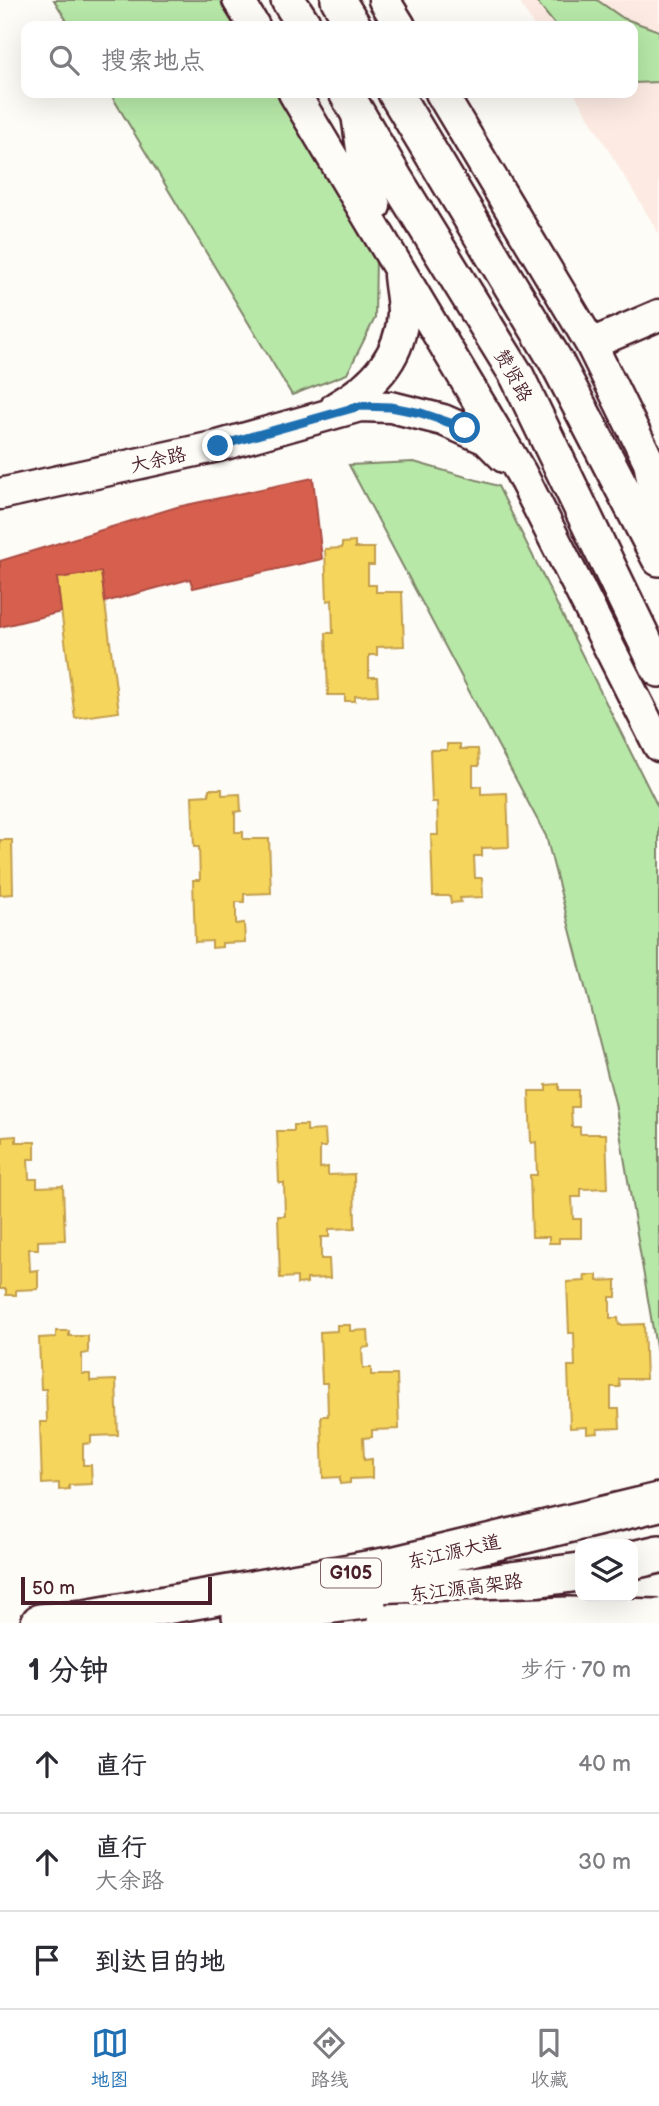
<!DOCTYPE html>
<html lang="zh">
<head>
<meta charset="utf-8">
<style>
  body { margin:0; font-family:"Balsamiq Sans","LXGW WenKai TC",sans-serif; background:#f7f7f7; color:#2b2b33 }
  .controls { position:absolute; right:21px; bottom:21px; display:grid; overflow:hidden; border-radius:14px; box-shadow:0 7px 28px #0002 }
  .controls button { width:63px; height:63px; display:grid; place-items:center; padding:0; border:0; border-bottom:2px solid #e1e1e2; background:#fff; color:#2b2b33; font:35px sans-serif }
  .scale { position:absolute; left:21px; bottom:18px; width:191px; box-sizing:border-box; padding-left:7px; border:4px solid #4a1f2b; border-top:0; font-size:19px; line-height:24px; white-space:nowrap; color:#4a1f2b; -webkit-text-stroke:5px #fdfcf7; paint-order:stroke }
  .stop { position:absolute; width:21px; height:21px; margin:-16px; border:5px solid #1f6fb2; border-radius:50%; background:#fff }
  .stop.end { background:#1f6fb2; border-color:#fff; box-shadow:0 2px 7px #0008 }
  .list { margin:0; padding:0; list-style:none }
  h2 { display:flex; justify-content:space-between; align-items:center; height:91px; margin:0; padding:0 28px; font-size:30px }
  h2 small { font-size:23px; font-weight:400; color:#7c7c81 }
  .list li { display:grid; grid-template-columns:46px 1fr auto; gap:21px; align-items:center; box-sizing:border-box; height:98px; padding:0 28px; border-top:2px solid #e1e1e2 }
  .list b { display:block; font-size:26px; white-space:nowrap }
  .list p { margin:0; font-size:23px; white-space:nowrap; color:#7c7c81 }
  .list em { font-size:23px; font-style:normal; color:#7c7c81 }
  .icon { flex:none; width:38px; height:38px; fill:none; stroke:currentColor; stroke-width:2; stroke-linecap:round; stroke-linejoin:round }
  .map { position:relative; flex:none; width:659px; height:1623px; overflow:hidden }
  .search { position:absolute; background:#fff; box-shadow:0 7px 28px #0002; left:21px; right:21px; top:21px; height:77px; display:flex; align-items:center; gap:18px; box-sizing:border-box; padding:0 24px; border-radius:14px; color:#7c7c81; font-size:26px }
  .sheet { height:385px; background:#fff }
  nav { display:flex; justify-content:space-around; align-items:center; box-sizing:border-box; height:98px; border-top:2px solid #e1e1e2; background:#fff; font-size:19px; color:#7c7c81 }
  nav a { display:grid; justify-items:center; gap:4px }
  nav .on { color:#1f6fb2 }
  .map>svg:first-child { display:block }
  .built { fill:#fdebe3 }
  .green { fill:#b7e8a8; stroke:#80846a; stroke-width:2 }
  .homes { fill:#f6d55c; stroke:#c29e4d; stroke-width:2 }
  .shops { fill:#d6604d; stroke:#ac4c43; stroke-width:2 }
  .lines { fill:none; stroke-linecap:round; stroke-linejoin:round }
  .secondary-casing { stroke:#4a1f2b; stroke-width:35 }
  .primary-casing { stroke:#4a1f2b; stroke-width:38 }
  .highway-casing { stroke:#4a1f2b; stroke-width:42 }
  .secondary { stroke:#fdfcf7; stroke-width:30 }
  .primary { stroke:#fdfcf7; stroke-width:33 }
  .highway { stroke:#fdfcf7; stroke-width:37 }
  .highway-bridge-casing { stroke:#4a1f2b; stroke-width:42; stroke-linecap:butt }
  .highway-bridge { stroke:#fdfcf7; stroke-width:37 }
  .route { stroke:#1f6fb2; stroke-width:9 }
  .labels { text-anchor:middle; stroke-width:7; stroke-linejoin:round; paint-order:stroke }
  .shield { fill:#fdfcf7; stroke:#806168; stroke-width:2 }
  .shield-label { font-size:18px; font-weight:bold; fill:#4a1f2b }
  .street-label { font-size:19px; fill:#4a1f2b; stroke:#fdfcf7 }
</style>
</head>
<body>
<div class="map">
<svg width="659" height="1623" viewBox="0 0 659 1623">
  <rect width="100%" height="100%" fill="#fdfcf7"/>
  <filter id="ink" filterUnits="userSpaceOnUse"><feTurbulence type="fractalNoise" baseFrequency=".0143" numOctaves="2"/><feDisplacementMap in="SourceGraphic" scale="14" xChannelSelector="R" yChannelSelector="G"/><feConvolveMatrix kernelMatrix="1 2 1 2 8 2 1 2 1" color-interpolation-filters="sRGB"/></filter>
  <g filter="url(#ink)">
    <path class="built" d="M518,0H659V234L574,93H633V26H534Z"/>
    <path class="green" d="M54,0H222L238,26H70Z
      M535,0H597L623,18L659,31V82L633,83V26H556Z
      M110,93H278L376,256L375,318L347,374L292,395Z
      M414,462L498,486L659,809V1365L615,1103L546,836L349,465Z"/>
    <path class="homes" d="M355,542V548H374V565H368V585H376V592H402L404,646L377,647V655H369V677H377L378,695L355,696V701H345V695H328L326,633H333L332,600L327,601L325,549L342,548V543Z
      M101,572L119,712L75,718L57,578Z
      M447,744H460V749H478L479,766H473V787L481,786V794L507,793L509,847L482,848V856H474L475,878H482L483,897L460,898L461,902L451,903L450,896H433L431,835H438L437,802H432L430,750H447Z
      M209,789H222V795L240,794L241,811L235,812V832H243V839H269L271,893L244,894V902H236V924L244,923L245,942L222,943V947L212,948V941L195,942L193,880H200L199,847H194L192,796L209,795Z
      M0,840H12L13,894L0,895Z
      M559,1084V1090H578V1107H571L572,1127H580V1134H606L608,1188L581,1189V1197H572L573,1219H581V1238H559V1243H549V1237H532L530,1175H537L536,1142L531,1143L529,1091H546V1085Z
      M294,1125H307V1131L325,1130L326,1147H320V1168L328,1167V1175L354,1174L355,1228L329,1229V1237H321V1259H329L330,1278L307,1279V1283L297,1284V1277L280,1278L278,1216H285L284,1183H279L277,1131H294Z
      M16,1136V1142H35V1159H28L29,1179H37V1187L63,1186L65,1240L38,1241V1249H29L30,1271L38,1270V1289L16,1290V1295H6V1289H0V1142H3V1137Z
      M584,1275H597V1281L616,1280V1297H610V1318H618L619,1325L644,1324L646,1379H619L620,1387H611V1409H619L620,1428L597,1429L598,1433L587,1434V1427L570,1428L568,1366H575L574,1333H569L567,1282L585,1281Z
      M337,1325H350V1331L368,1330L369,1347L362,1348L363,1368H371V1375H397L399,1429L372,1430V1437L363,1438L364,1460L372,1459V1478L350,1479V1483L340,1484V1477L323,1478L321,1416H328L327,1383H322L320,1332L337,1331Z
      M56,1331H69V1336H88V1353L82,1354V1374H90V1381L116,1380L118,1435L91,1436V1443L83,1444V1465H91L92,1484L69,1485V1489L59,1490V1483L42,1484L40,1422H47L46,1389H41L39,1338L56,1337Z"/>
    <path class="shops" d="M313,478L322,559L193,588L190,579L105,602L101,572L57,578L61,612L0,627V561L177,507Z"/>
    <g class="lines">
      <defs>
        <path id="secondary" d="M238,0L254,26
          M384,0L400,26
          M294,93L521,473L659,746
          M441,93L591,344L659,482
          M357,114L366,178L375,206
          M591,344L659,315
          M336,407C372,387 401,358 403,313C403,300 400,288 399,275
          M649,462L659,517
          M0,494L218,446L360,406L391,407L443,420L486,439L504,457"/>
        <path id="primary" d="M288,0L305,26
          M338,0L354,26
          M346,93L397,181L517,376L659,670
          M395,93L557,363L659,559"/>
        <path id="highway" d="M633,1560L659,1554
          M241,1616L580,1572
          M40,1623L85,1619L396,1565L659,1502"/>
      </defs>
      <use href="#secondary" class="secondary-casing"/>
      <use href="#primary" class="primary-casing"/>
      <use href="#highway" class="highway-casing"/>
      <use href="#secondary" class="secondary"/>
      <use href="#primary" class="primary"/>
      <use href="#highway" class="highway"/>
      <defs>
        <path id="highway-bridge" d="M386,1623L568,1616L659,1618"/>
      </defs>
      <use href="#highway-bridge" class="highway-bridge-casing"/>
      <use href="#highway-bridge" class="highway-bridge"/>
    </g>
  </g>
  <g class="lines" filter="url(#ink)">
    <path class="route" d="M218,446L360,406L391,407L421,413L465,428"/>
  </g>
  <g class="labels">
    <rect class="shield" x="321" y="1558.5" width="60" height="29" rx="5"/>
    <g class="shield-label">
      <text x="351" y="1579">G105</text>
    </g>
    <g class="street-label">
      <text transform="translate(514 375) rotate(61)" y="7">赞贤路</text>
      <text transform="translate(158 459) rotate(-13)" y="7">大余路</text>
      <text transform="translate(454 1551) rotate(-13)" y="7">东江源大道</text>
      <text transform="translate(466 1587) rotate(-7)" y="7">东江源高架路</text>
    </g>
  </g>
</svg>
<div class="controls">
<button><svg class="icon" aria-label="layers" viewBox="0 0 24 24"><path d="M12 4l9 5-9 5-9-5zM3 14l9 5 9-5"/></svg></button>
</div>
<div class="scale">50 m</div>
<div class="stop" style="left:465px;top:428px"></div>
<div class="stop end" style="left:218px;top:446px"></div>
<div class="search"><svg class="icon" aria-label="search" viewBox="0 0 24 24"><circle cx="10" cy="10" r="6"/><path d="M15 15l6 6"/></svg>搜索地点</div>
</div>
<section class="sheet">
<h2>1 分钟<small>步行 · 70 m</small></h2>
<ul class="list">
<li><svg class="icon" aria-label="ahead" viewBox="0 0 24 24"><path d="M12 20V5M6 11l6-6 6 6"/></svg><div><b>直行</b></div><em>40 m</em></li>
<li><svg class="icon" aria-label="ahead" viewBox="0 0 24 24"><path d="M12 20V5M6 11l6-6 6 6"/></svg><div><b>直行</b><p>大余路</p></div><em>30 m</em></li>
<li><svg class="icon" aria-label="arrive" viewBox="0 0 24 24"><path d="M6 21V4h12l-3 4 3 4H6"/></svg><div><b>到达目的地</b></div></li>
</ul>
</section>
<nav>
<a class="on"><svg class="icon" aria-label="map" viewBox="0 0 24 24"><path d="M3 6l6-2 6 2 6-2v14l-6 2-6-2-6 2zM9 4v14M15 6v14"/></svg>地图</a>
<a><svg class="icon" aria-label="directions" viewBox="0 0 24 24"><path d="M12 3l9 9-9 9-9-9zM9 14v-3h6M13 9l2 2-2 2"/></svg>路线</a>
<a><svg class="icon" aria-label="saved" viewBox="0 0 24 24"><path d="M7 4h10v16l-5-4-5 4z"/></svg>收藏</a>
</nav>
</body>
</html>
